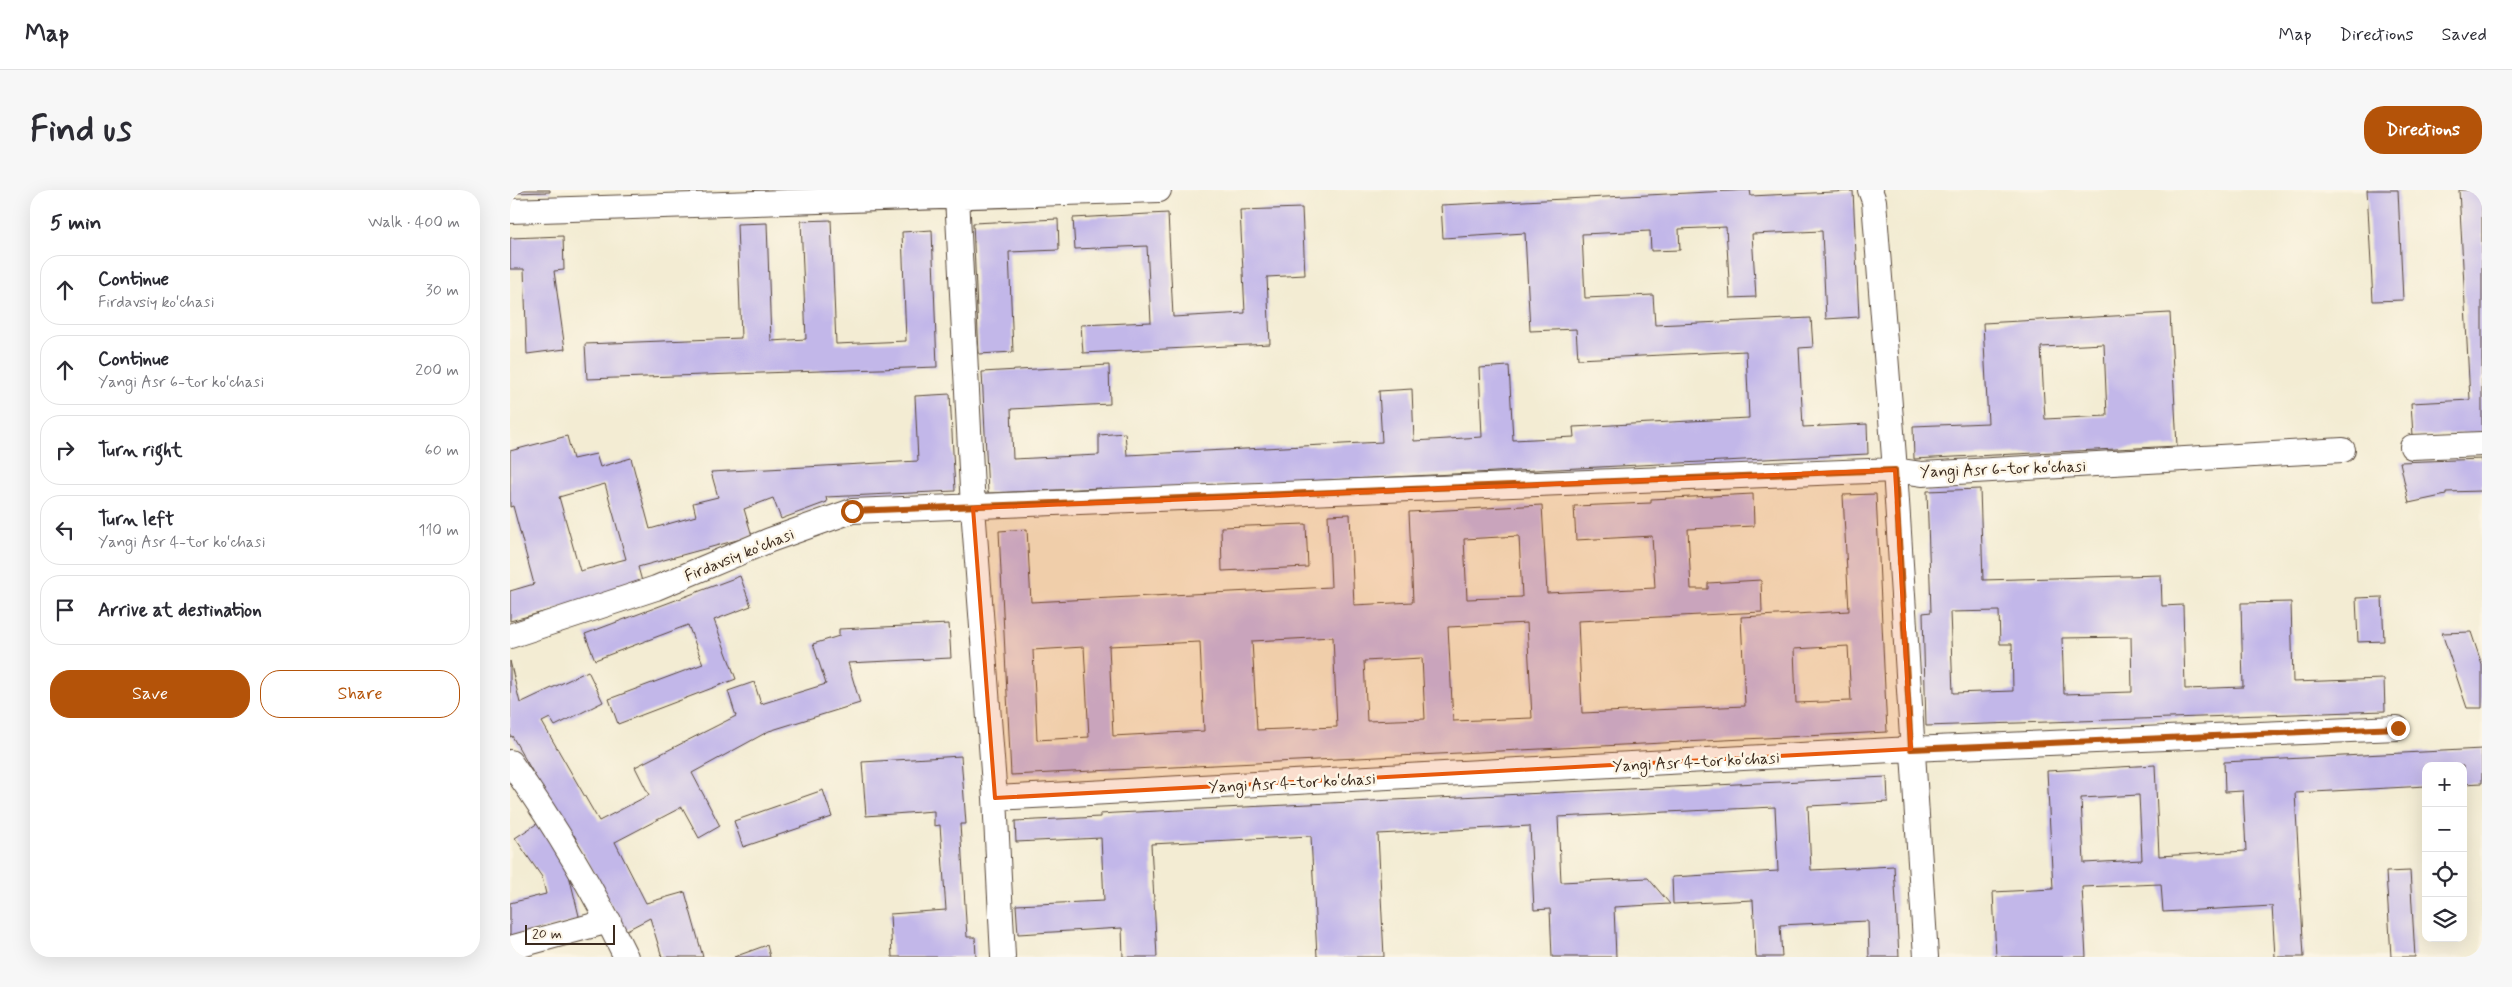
<!DOCTYPE html>
<html lang="en">
<head>
<meta charset="utf-8">
<style>
  body { margin:0; font-family:Mynerve,sans-serif; background:#f7f7f7; color:#2b2b33 }
  .controls { position:absolute; right:15px; bottom:15px; display:grid; overflow:hidden; border-radius:10px; box-shadow:0 5px 20px #0002 }
  .controls button { width:45px; height:45px; display:grid; place-items:center; padding:0; border:0; border-bottom:1px solid #e1e1e2; background:#fff; color:#2b2b33; font:25px sans-serif }
  .scale { position:absolute; left:15px; bottom:12px; width:90px; box-sizing:border-box; padding-left:5px; border:2px solid #3b2a1e; border-top:0; font-size:14px; line-height:18px; white-space:nowrap; color:#3b2a1e; -webkit-text-stroke:4px #fcf5e5; paint-order:stroke }
  .stop { position:absolute; width:15px; height:15px; margin:-11px; border:4px solid #b45309; border-radius:50%; background:#fff }
  .stop.end { background:#b45309; border-color:#fff; box-shadow:0 1px 5px #0008 }
  .list { margin:0; padding:0; list-style:none }
  h2 { display:flex; justify-content:space-between; align-items:center; height:65px; margin:0; padding:0 20px; font-size:21px }
  h2 small { font-size:16px; font-weight:400; color:#7c7c81 }
  .list li { display:grid; grid-template-columns:32px 1fr auto; gap:15px; align-items:center; box-sizing:border-box; height:70px; margin:0 10px 10px; padding:0 10px; border:1px solid #e1e1e2; border-radius:20px }
  .list b { display:block; font-size:19px; white-space:nowrap }
  .list p { margin:0; font-size:16px; white-space:nowrap; color:#7c7c81 }
  .list em { font-size:16px; font-style:normal; color:#7c7c81 }
  .actions { display:flex; gap:10px; padding:15px 20px }
  .actions a { flex:1; padding:11px 0; border:1px solid #b45309; border-radius:20px; text-align:center; font-size:18px; color:#b45309 }
  .actions .main { background:#b45309; color:#fff }
  .icon { flex:none; width:28px; height:28px; fill:none; stroke:currentColor; stroke-width:2; stroke-linecap:round; stroke-linejoin:round }
  .map { position:relative; flex:none; width:1972px; height:767px; overflow:hidden; border-radius:20px }
  header { display:flex; align-items:center; gap:30px; box-sizing:border-box; height:70px; padding:0 25px; background:#fff; border-bottom:1px solid #e1e1e2 }
  header strong { font-size:24px }
  nav { display:flex; gap:28px; margin-inline-start:auto; font-size:18px }
  .intro { display:flex; align-items:center; justify-content:space-between; box-sizing:border-box; height:120px; padding:0 30px }
  h1 { margin:0; font-size:35px }
  .button { padding:12px 22px; border-radius:20px; background:#b45309; color:#fff; font-size:18px; font-weight:700 }
  main { display:flex; gap:30px; padding:0 30px }
  aside { flex:1; background:#fff; border-radius:20px; box-shadow:0 5px 20px #0002 }
  .map>svg:first-child { display:block }
  .building { fill:#c2b7e9; fill-rule:evenodd }
  .lines { fill:none; stroke-linecap:round; stroke-linejoin:round }
  .street-casing { stroke:#574739; stroke-width:26 }
  .street { stroke:#fff; stroke-width:24 }
  .route { stroke:#b45309; stroke-width:6 }
  .marked { fill:#e8590c; fill-opacity:0.2; stroke:#e8590c; stroke-width:4; stroke-linejoin:round }
  .labels { text-anchor:middle; stroke-width:5; stroke-linejoin:round; paint-order:stroke }
  .street-label { font-size:16px; fill:#3b2a1e; stroke:#fcf5e5 }
</style>
</head>
<body>
<header>
<strong>Map</strong>
<nav><a>Map</a><a>Directions</a><a>Saved</a></nav>
</header>
<div class="intro"><h1>Find us</h1><a class="button">Directions</a></div>
<main>
<aside>
<h2>5 min<small>Walk · 400 m</small></h2>
<ul class="list">
<li><svg class="icon" aria-label="ahead" viewBox="0 0 24 24"><path d="M12 20V5M6 11l6-6 6 6"/></svg><div><b>Continue</b><p>Firdavsiy koʻchasi</p></div><em>30 m</em></li>
<li><svg class="icon" aria-label="ahead" viewBox="0 0 24 24"><path d="M12 20V5M6 11l6-6 6 6"/></svg><div><b>Continue</b><p>Yangi Asr 6-tor koʻchasi</p></div><em>200 m</em></li>
<li><svg class="icon" aria-label="right" viewBox="0 0 24 24"><path d="M7 20v-9h11M14 6l5 5-5 5"/></svg><div><b>Turn right</b></div><em>60 m</em></li>
<li><svg class="icon" aria-label="left" viewBox="0 0 24 24"><path d="M17 20v-9H6M10 6l-5 5 5 5"/></svg><div><b>Turn left</b><p>Yangi Asr 4-tor koʻchasi</p></div><em>110 m</em></li>
<li><svg class="icon" aria-label="arrive" viewBox="0 0 24 24"><path d="M6 21V4h12l-3 4 3 4H6"/></svg><div><b>Arrive at destination</b></div></li>
</ul>
<div class="actions"><a class="main">Save</a><a>Share</a></div>
</aside>
<div class="map">
<svg width="1972" height="767" viewBox="0 0 1972 767">
  <rect width="100%" height="100%" fill="#fcf5e5"/>
  <filter id="ink" filterUnits="userSpaceOnUse"><feTurbulence type="fractalNoise" baseFrequency=".02" numOctaves="2"/><feDisplacementMap in="SourceGraphic" scale="10" xChannelSelector="R" yChannelSelector="G"/><feConvolveMatrix kernelMatrix="1 2 1 2 8 2 1 2 1" color-interpolation-filters="sRGB"/></filter>
  <filter id="wash" filterUnits="userSpaceOnUse"><feTurbulence type="fractalNoise" baseFrequency=".0096" numOctaves="4" result="noise"/><feDisplacementMap in="SourceGraphic" scale="20" xChannelSelector="R" yChannelSelector="G"/><feGaussianBlur stdDeviation="1.12" result="paint"/><feColorMatrix in="noise" values="0 0 0 0 0 0 0 0 0 0 0 0 0 0 0 0 0 1.4 0 .05"/><feComposite in="paint" operator="in"/></filter>
  <g filter="url(#wash)">
    <rect width="100%" height="100%" fill="#f3ecd3"/>
    <g id="blocks">
      <path class="building" d="M0,0H40V2L0,3Z
        M1240,0L1241,6L1343,1L1349,127L1316,129L1312,41L1242,44L1246,107L1220,108L1216,37L1169,39L1170,60L1141,61L1140,41L1072,44L1075,108L1143,105L1145,135L1301,128L1303,157L1289,158L1293,237L1357,234L1358,264L591,301V298L478,303L472,182L599,175L600,214L501,219L503,269L589,265V245L615,243L617,265L872,252L869,201L902,199L904,251L972,247L969,178L999,176L1003,250L1064,247L1063,237L1239,228L1236,161L1068,169L1066,139L1020,141L1015,43L933,48L931,15Z
        M1857,0H1888L1893,110L1863,111Z
        M1949,0H1972V242L1903,246L1901,213L1960,210Z
        M792,18L795,85L757,87L760,154L573,163L571,135L641,132L637,56L565,59L563,28L658,23L663,127L735,123L730,20Z
        M548,29L549,60L499,62L503,162L469,164L463,33Z
        M321,30L326,154L396,151L392,42L422,40L427,177L77,189L75,154L231,148L227,34L257,33L261,151L296,149L291,31Z
        M53,46L54,80L44,81L55,159L17,164L14,79H0V48Z
        M1660,123L1667,256L1404,269L1403,236L1478,233L1473,133ZM1594,154L1597,226L1535,229L1531,157Z
        M440,204L445,301L316,307L317,312L271,329L263,308L234,319L242,346L128,377L133,395L0,431V401L24,394L3,316L0,317V261L57,246L63,269L86,264L90,277L121,268L140,339L186,326L183,313L208,307L201,282L408,271L405,206ZM95,294L116,369L70,381L49,307Z
        M1972,269V301L1936,302V305L1899,313L1890,272Z
        M1470,299L1473,390L1651,385L1652,416L1673,415L1675,499L1733,497L1731,413L1781,412L1783,492L1874,489L1875,521L1416,536L1413,423L1421,422L1417,301ZM1489,421L1490,454H1502L1503,501L1443,503L1440,422ZM1621,447L1622,502L1554,504L1552,448Z
        M1243,304L1244,336L1178,339L1181,399H1198V393L1251,390L1252,422L1068,431L1072,523L1235,516L1231,427L1339,421L1333,305L1366,304L1377,542L501,585L489,341L517,339L521,412L821,397L818,325L840,324L844,415L903,412L899,322L1032,315L1037,403L1145,398L1142,346L1066,350L1064,316L1141,313V309ZM1009,346L1012,407L957,409L954,349ZM1017,433L1022,528L943,531L938,437ZM823,447L827,537L747,540L742,451ZM690,452L694,541L603,546L599,456ZM1338,456L1341,511L1286,513L1284,459ZM574,457L579,547L527,550L523,460ZM912,468L915,529L857,531L854,471Z
        M796,334L798,377L712,381L711,337Z
        M230,386L241,416L204,430L226,489L108,534L99,509L193,474L178,435L85,470L75,444Z
        M1872,407L1874,451L1848,452L1846,408Z
        M439,434L441,468L338,473L350,513L259,541L182,583L210,636L189,648L172,617L105,652L136,713L175,702L193,767H152L140,728L115,741L64,645L60,647L2,546L0,547V471L10,513L78,481L93,512L45,536L40,528L32,532L89,631L139,605L125,577L226,526L218,501L244,492L251,514L316,494L303,454L329,446V439Z
        M1961,442L1972,475V518H1957L1932,443Z
        M1972,559V593L1953,594V576H1916V596L1785,603L1794,767H1765L1762,716L1653,722L1651,694L1572,697L1576,767H1486L1483,702L1543,699L1537,581L1645,575L1649,666L1736,661L1733,601L1715,602L1714,572ZM1629,605L1632,670L1574,673L1571,608Z
        M451,566L456,634H450L457,747H465L466,767H382L380,724L436,720L430,635L424,636V621L356,626L352,572Z
        M1377,587L1378,612L1298,616L1301,680L1384,676L1389,767H1359L1358,731L1270,735L1272,767H1246L1243,710L1163,714L1162,687L1268,681L1265,617L1048,627L1051,692L1138,688L1160,714L1104,717L1106,767H1042L1040,719L1024,720L1020,636L868,644L874,767H807L801,646L641,654L647,767H613L612,738L508,744L506,715L594,711L591,648L506,652L505,631L590,627V624L606,623Z
        M313,600L322,627L233,657L224,631Z
        M28,633L57,677L70,730L0,747V713L36,704L32,687L5,648Z
        M1900,681L1905,767H1881L1876,682Z
        M257,755L260,767H224Z"/>
    </g>
  </g>
  <g filter="url(#ink)">
    <use href="#blocks" fill-opacity="0" stroke="#574739" stroke-width="1"/>
    <g class="lines">
      <defs>
        <path id="street" d="M1360,0L1364,11L1385,280L1416,767
          M447,6L463,318L485,608L493,767
          M0,21L649,0
          M1902,257L1972,254
          M0,446L146,398L260,350L342,321L1385,280L1412,284L1833,260
          M0,572C42,631 84,701 116,767
          M485,608L1401,559L1887,538
          M0,758L99,731"/>
      </defs>
      <use href="#street" class="street-casing"/>
      <use href="#street" class="street"/>
    </g>
  </g>
  <g class="lines" filter="url(#ink)">
    <path class="route" d="M342,321L1385,280L1401,559L1888,538"/>
  </g>
  <path class="marked" d="M1385,280L1401,559L485,608L463,318Z"/>
  <g class="labels">
    <g class="street-label">
      <text transform="translate(1493 278) rotate(-2)" y="6">Yangi Asr 6-tor koʻchasi</text>
      <text transform="translate(229 364) rotate(-22)" y="6">Firdavsiy koʻchasi</text>
      <text transform="translate(1186 571) rotate(-3)" y="6">Yangi Asr 4-tor koʻchasi</text>
      <text transform="translate(782 592) rotate(-3)" y="6">Yangi Asr 4-tor koʻchasi</text>
    </g>
  </g>
</svg>
<div class="controls">
<button>+</button>
<button>−</button>
<button><svg class="icon" aria-label="locate" viewBox="0 0 24 24"><circle cx="12" cy="12" r="6"/><path d="M12 2v4M12 18v4M2 12h4M18 12h4"/></svg></button>
<button><svg class="icon" aria-label="layers" viewBox="0 0 24 24"><path d="M12 4l9 5-9 5-9-5zM3 14l9 5 9-5"/></svg></button>
</div>
<div class="scale">20 m</div>
<div class="stop" style="left:342px;top:321px"></div>
<div class="stop end" style="left:1888px;top:538px"></div>
</div>
</main>
</body>
</html>
